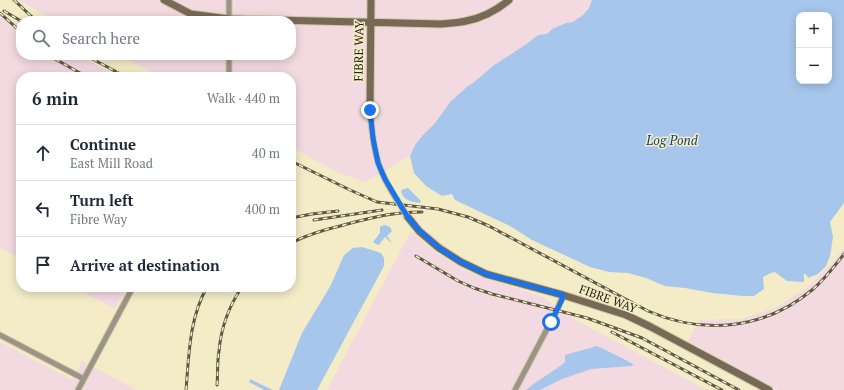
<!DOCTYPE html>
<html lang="en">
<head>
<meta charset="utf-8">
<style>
  body { margin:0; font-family:"PT Serif",serif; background:#f6f6f7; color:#1f2937 }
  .controls { position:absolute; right:12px; top:12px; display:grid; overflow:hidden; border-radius:8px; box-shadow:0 2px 10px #0003 }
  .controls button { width:36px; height:36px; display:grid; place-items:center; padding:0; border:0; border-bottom:1px solid #e0e1e3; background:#fff; color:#1f2937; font:20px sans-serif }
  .stop { position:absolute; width:12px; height:12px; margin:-9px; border:3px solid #1a73e8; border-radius:50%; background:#fff }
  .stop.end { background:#1a73e8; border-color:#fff; box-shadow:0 1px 4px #0008 }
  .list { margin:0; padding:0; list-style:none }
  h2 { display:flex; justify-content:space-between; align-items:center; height:52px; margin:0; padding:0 16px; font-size:17px }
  h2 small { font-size:13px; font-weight:400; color:#747a83 }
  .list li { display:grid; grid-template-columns:26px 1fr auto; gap:12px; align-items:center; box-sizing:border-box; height:56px; padding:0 16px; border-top:1px solid #e0e1e3 }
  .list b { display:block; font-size:15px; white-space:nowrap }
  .list p { margin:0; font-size:13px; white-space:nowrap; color:#747a83 }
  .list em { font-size:13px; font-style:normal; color:#747a83 }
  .icon { flex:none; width:22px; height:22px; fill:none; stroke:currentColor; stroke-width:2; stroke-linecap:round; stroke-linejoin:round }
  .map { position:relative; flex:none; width:844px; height:390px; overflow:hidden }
  .search { position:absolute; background:#fff; box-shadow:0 2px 10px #0003; left:16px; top:16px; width:280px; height:44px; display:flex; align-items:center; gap:10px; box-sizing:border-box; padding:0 14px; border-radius:16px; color:#747a83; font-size:15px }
  .panel { position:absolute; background:#fff; box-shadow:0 2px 10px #0003; left:16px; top:72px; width:280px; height:220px; border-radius:16px }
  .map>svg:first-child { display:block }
  .industrial { fill:#f3d9e0 }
  .water { fill:#a7c6ec; fill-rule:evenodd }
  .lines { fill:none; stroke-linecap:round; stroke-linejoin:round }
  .street-casing { stroke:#cec8a7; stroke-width:7 }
  .secondary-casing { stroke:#cec8a7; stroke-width:9 }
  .street { stroke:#9d9386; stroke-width:5 }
  .secondary { stroke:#786956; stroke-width:7 }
  .rail-casing { stroke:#5d5944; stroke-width:3 }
  .rail { stroke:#f3ecc7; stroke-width:1.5; stroke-dasharray:4.5; stroke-linecap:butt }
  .street-bridge-casing { stroke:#cec8a7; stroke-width:7; stroke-linecap:butt }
  .street-bridge { stroke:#9d9386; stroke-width:5 }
  .route { stroke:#1a73e8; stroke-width:5 }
  .labels { text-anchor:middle; stroke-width:3; stroke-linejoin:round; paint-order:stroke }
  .street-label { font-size:12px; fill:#272416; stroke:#f3ecc7 }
  .water-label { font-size:13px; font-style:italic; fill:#15416f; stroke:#f3ecc7 }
</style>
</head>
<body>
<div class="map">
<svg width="844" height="390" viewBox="0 0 844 390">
  <rect width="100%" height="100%" fill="#f3ecc7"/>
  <path class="industrial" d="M18,0H592L589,8L583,15L573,22L566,23L552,29L547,34L538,35L528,43L473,83L468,86L423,136L415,145L410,156L365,182L339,173L291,147V77H161L120,55H291V21H57Z
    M0,15L21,26V55H77L120,77H21V259L0,248Z
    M411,231L436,253L470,273L543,297L577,321L707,390H327Z
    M844,247V390H779L688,341L700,320L741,319L775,308L808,287L835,260Z
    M74,287H127L115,309Z
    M0,342L72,380L82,361L137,390H0Z"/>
  <path class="water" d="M592,0H844V203L830,222L833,237L830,256L826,266L818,274L808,278L806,274H804V282L787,281L775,272L771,273L763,277L764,289L754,296H743L712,293L685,288L665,286L646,278L628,273L609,272L590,267L532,240L510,226L455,200L452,194L442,196L426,186L414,173L410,156L415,145L423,135L435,123L451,101L468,86L473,83L493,66L528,43L538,35L547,34L552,29L566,23L573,22L583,15L589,8ZM799,15H829V81H799Z
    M408,188L421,201L420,203C411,202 403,200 401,191L404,189Z
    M385,225L390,227L392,231L387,236L392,243L389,241L385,237L379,245L376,244L373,242L380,233V227L381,226Z
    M362,247L381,253L384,258V266L317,390H279L302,333L331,285L344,255L353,248Z
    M597,346L622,358L634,365L631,366L591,369L562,379L540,390H526C539,379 552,373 565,362V355Z
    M250,379L273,390H264L249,382Z"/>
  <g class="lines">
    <defs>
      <path id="street" d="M229,21V0
        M229,55V77
        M0,335L84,379
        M78,390L133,287
        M515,390L557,310L563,295"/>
      <path id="secondary" d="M164,0L191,14L229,19L441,24C449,23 458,23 466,21C482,18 497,10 509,0
        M370,110L371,0
        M407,216L419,231L439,248L461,262L486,274L563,295L626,315L651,327L769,390"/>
    </defs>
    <use href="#street" class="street-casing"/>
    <use href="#secondary" class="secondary-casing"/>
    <use href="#street" class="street"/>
    <use href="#secondary" class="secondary"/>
    <defs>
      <path id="rail" d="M14,0L32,17L38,21
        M4,11L21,21
        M0,13L21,32
        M48,55L87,77
        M85,55L126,77
        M291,161L350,190L377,202L438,209L468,217L489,226L648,311C703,335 764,330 812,290C824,280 834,267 844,254
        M291,218L312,214L338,211
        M314,220L382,210
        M291,243C307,235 323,230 340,226C369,218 392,212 422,212
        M416,256L458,281L474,288L492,294L587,318L612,327L642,338L739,390
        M612,332L722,390
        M217,385C218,374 217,362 219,351C221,328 229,306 242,287
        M186,390C189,355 189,319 207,287"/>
    </defs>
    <use href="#rail" class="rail-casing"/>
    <use href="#rail" class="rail"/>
    <defs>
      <path id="street-bridge" d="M370,110C372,133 374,158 385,179C391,192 400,204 407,216"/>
    </defs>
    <use href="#street-bridge" class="street-bridge-casing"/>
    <use href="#street-bridge" class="street-bridge"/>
  </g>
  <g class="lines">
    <path class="route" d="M370,110L373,138L378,163L385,179L407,216L419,230L439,248L461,262L486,274L563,295L562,300L551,322"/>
  </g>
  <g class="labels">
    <g class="street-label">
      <text transform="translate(359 51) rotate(-89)" y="4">FIBRE WAY</text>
      <text transform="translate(608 299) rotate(20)" y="4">FIBRE WAY</text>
    </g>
    <g class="water-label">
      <text x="672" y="145">Log Pond</text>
    </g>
  </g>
</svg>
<div class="controls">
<button>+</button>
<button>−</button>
</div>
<div class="stop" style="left:551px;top:322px"></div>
<div class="stop end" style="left:370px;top:110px"></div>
<div class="search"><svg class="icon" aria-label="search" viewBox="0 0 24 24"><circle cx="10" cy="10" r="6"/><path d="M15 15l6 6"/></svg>Search here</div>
<section class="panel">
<h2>6 min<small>Walk · 440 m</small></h2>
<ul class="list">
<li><svg class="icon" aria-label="ahead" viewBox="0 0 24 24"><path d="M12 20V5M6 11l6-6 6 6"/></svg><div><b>Continue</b><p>East Mill Road</p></div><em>40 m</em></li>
<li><svg class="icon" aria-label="left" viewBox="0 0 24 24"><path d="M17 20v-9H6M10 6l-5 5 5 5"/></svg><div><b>Turn left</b><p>Fibre Way</p></div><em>400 m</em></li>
<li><svg class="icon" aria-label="arrive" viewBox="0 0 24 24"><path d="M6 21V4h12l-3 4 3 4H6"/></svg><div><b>Arrive at destination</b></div></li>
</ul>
</section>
</div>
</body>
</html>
